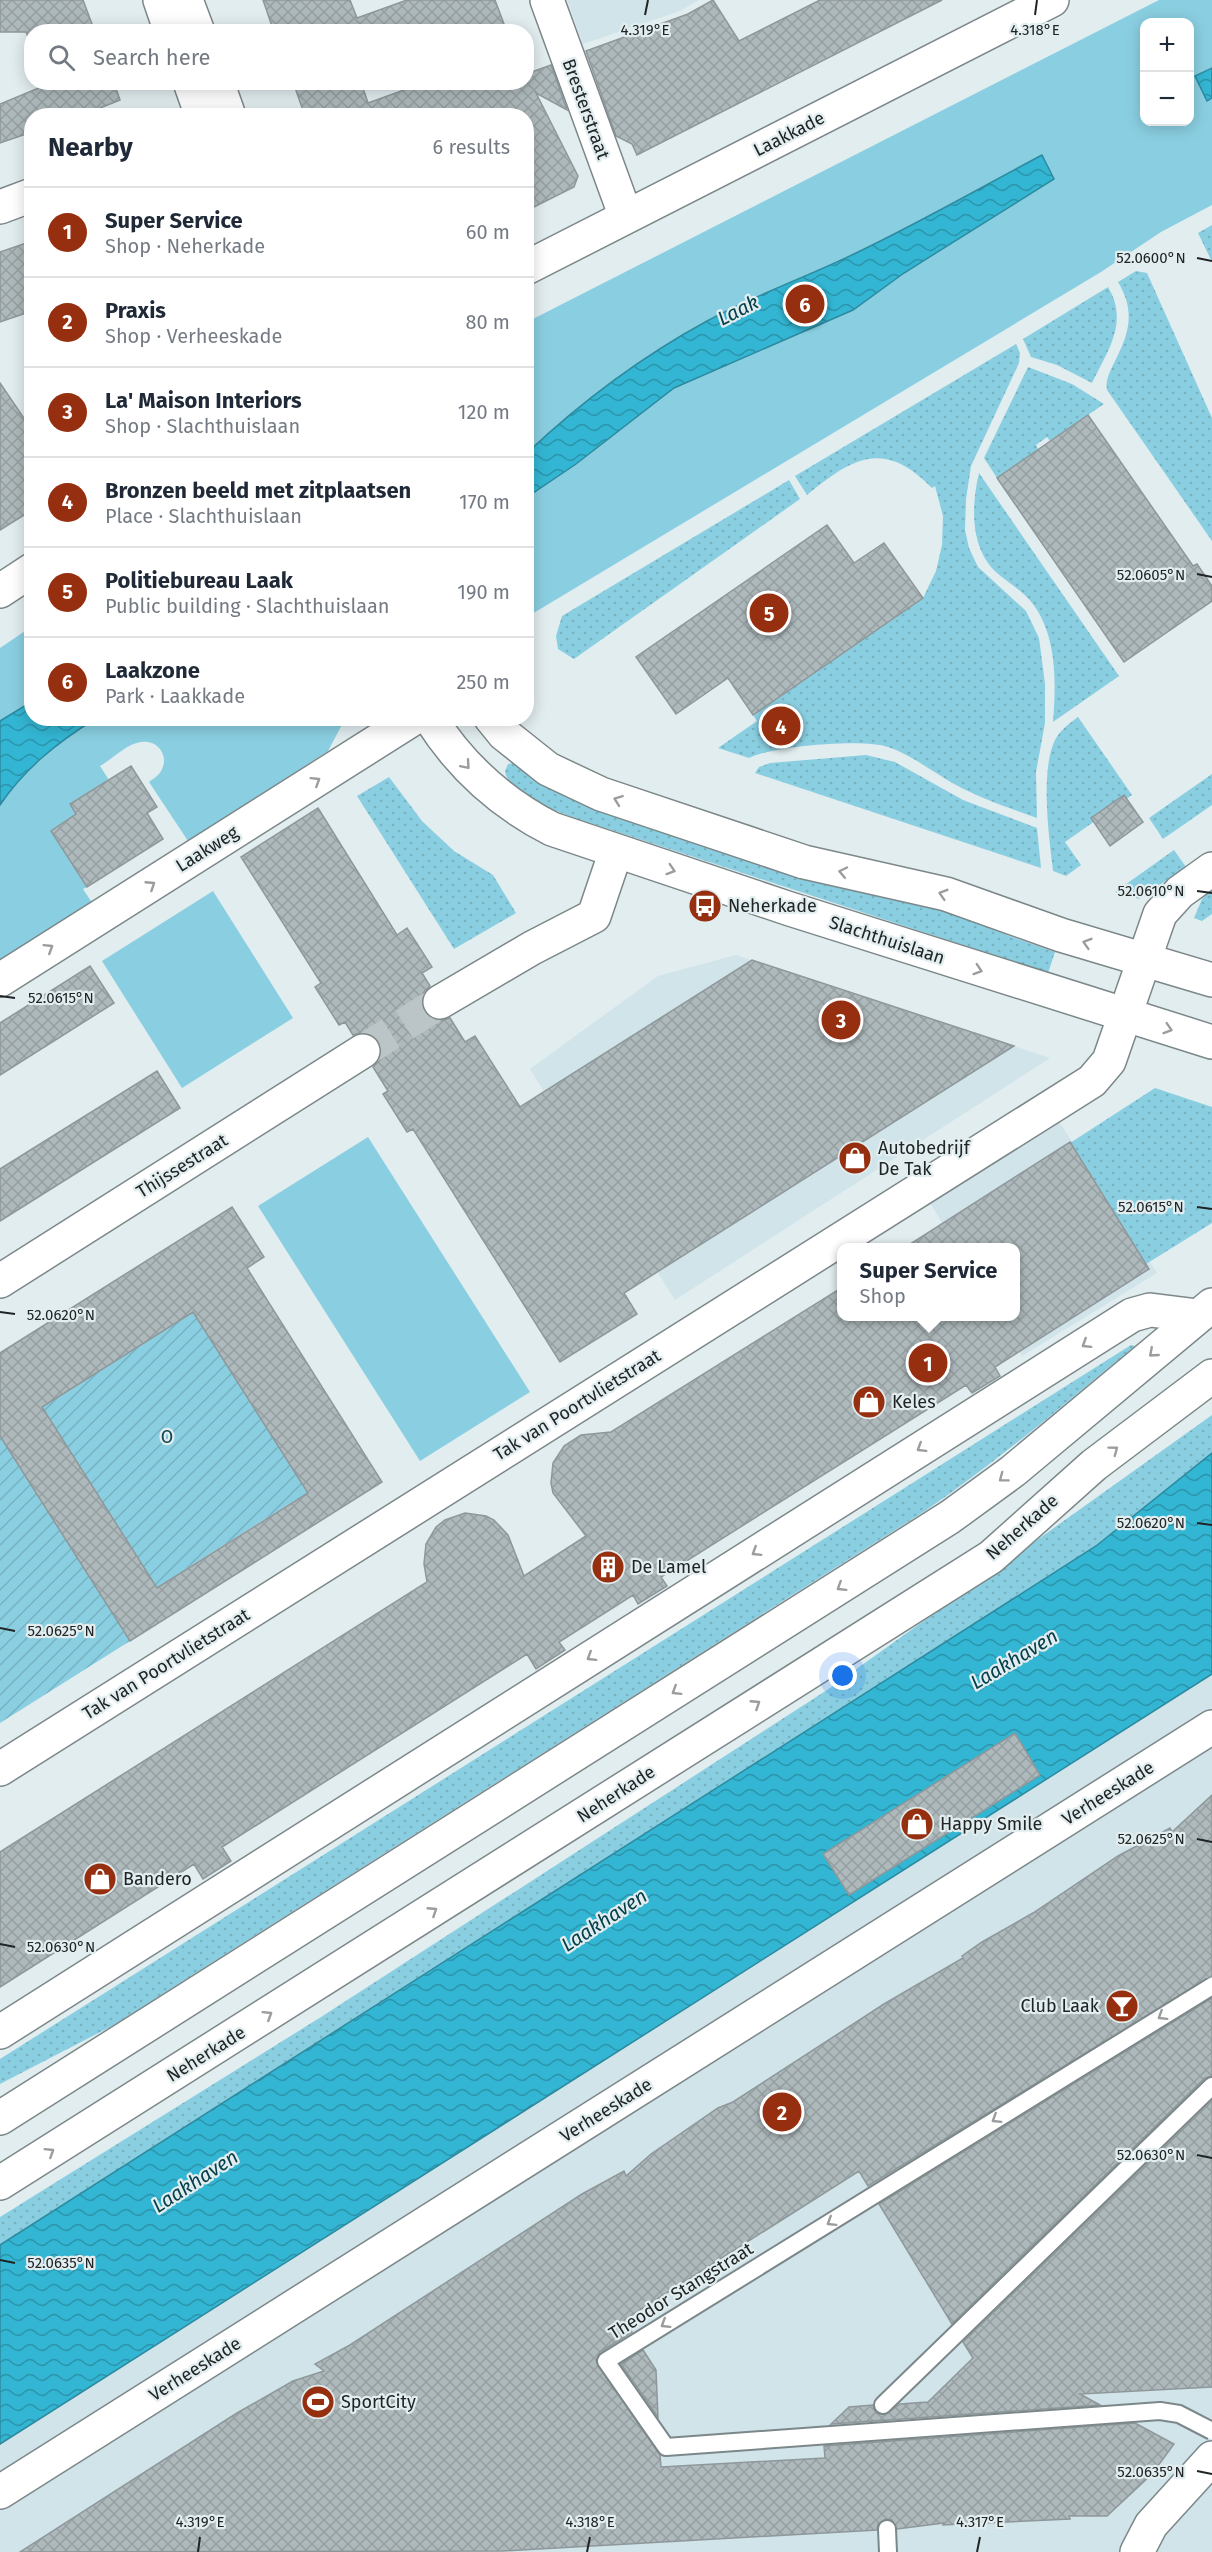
<!DOCTYPE html>
<html lang="en">
<head>
<meta charset="utf-8">
<style>
  body { margin:0; font-family:"Fira Sans",sans-serif; background:#f6f6f7; color:#1f2937 }
  .controls { position:absolute; right:18px; top:18px; display:grid; overflow:hidden; border-radius:12px; box-shadow:0 3px 15px #0003 }
  .controls button { width:54px; height:54px; display:grid; place-items:center; padding:0; border:0; border-bottom:2px solid #e0e1e3; background:#fff; color:#1f2937; font:30px sans-serif }
  .you { position:absolute; left:843px; top:1676px; width:21px; height:21px; margin:-15px; border:4px solid #fff; border-radius:50%; background:#1a73e8; box-shadow:0 0 0 9px #1a73e833 }
  .badge { display:grid; place-items:center; width:39px; height:39px; border-radius:50%; background:#962f0f; color:#fff; font-size:20px; font-weight:700 }
  .pin { position:absolute; translate:-50% -50%; border:3px solid #fff; box-shadow:0 2px 6px #0006 }
  .popup { position:absolute; left:837px; top:1243px; width:183px; height:78px; box-sizing:border-box; display:grid; place-content:center; border-radius:12px; background:#fff; filter:drop-shadow(0 2px 4px #0005); font-size:20px; white-space:nowrap; color:#747a83 }
  .popup b { font-size:22px; color:#1f2937 }
  .popup::after { content:''; position:absolute; left:50%; top:100%; margin-left:-12px; border:12px solid transparent; border-top-color:#fff }
  .list { margin:0; padding:0; list-style:none }
  h2 { display:flex; justify-content:space-between; align-items:center; height:78px; margin:0; padding:0 24px; font-size:26px }
  h2 small { font-size:20px; font-weight:400; color:#747a83 }
  .list li { display:grid; grid-template-columns:39px 1fr auto; gap:18px; align-items:center; box-sizing:border-box; height:90px; padding:0 24px; border-top:2px solid #e0e1e3 }
  .list b { display:block; font-size:22px; white-space:nowrap }
  .list p { margin:0; font-size:20px; white-space:nowrap; color:#747a83 }
  .list em { font-size:20px; font-style:normal; color:#747a83 }
  .icon { flex:none; width:33px; height:33px; fill:none; stroke:currentColor; stroke-width:2; stroke-linecap:round; stroke-linejoin:round }
  .map { position:relative; flex:none; width:1212px; height:2552px; overflow:hidden }
  .search { position:absolute; background:#fff; box-shadow:0 3px 15px #0003; left:24px; top:24px; width:510px; height:66px; display:flex; align-items:center; gap:15px; box-sizing:border-box; padding:0 21px; border-radius:24px; color:#747a83; font-size:22px }
  .panel { position:absolute; background:#fff; box-shadow:0 3px 15px #0003; left:24px; top:108px; width:510px; height:618px; border-radius:24px }
  .map>svg:first-child { display:block }
  .built { fill:#d0e4ea }
  .grass { fill:url(#grass-dots) }
  .park { fill:#8acfe1; fill-rule:evenodd }
  .garden { fill:url(#garden-furrows) }
  .water { fill:url(#water-waves); stroke:#2d8a9f; stroke-width:1.5 }
  .building { fill:url(#building-cross-hatch); stroke:#8e989b; stroke-width:1.5; fill-rule:evenodd }
  .lines { fill:none; stroke-linecap:round; stroke-linejoin:round }
  .street-tunnel { stroke:#bbc5c7; stroke-width:33; stroke-dasharray:33 16; stroke-linecap:butt }
  .lane-casing { stroke:#7c8789; stroke-width:20 }
  .street-casing { stroke:#7c8789; stroke-width:36 }
  .secondary-casing { stroke:#7c8789; stroke-width:36 }
  .lane { stroke:#fff; stroke-width:16 }
  .street { stroke:#fff; stroke-width:33 }
  .secondary { stroke:#fff; stroke-width:33 }
  .lane-bridge-casing { stroke:#7c8789; stroke-width:20; stroke-linecap:butt }
  .lane-bridge { stroke:#fff; stroke-width:16 }
  .oneway { stroke:#9b9c9d }
  .ticks { fill:none; stroke:#202425; stroke-width:2 }
  .labels { text-anchor:middle; stroke-width:4.5; stroke-linejoin:round; paint-order:stroke }
  .street-label { font-size:18px; fill:#202425; stroke:#e2edf0 }
  .poi-label { font-size:18px; fill:#202425; stroke:#e2edf0; text-anchor:start }
  .park-label { font-size:18px; fill:#0e4552; stroke:#e2edf0 }
  .water-label { font-size:20px; font-style:italic; fill:#05404c; stroke:#e2edf0 }
  .ticks-label { font-size:15px; text-anchor:middle; fill:#202425; stroke:#e2edf0; stroke-width:4.5; stroke-linejoin:round; paint-order:stroke }
</style>
</head>
<body>
<div class="map">
<svg width="1212" height="2552" viewBox="0 0 1212 2552">
  <defs>
    <pattern id="grass-dots" width="8" height="8" patternUnits="userSpaceOnUse" patternTransform="scale(1.5)"><rect width="8" height="8" fill="#8acfe1"/><path d="M2 2h.1M6 6h.1" fill="none" stroke="#77b2c1" stroke-width="1.8" stroke-linecap="round"/></pattern>
    <pattern id="garden-furrows" width="10" height="10" patternUnits="userSpaceOnUse" patternTransform="scale(1.5)"><rect width="10" height="10" fill="#8acfe1"/><path d="M-1 1l2-2M0 10L10 0M9 11l2-2" fill="none" stroke="#77b2c1"/></pattern>
    <pattern id="water-waves" width="16" height="10" patternUnits="userSpaceOnUse" patternTransform="scale(1.5)"><rect width="16" height="10" fill="#33b6d3"/><path d="M0 5q4-4 8 0t8 0" fill="none" stroke="#2b94ab"/></pattern>
    <pattern id="building-cross-hatch" width="8" height="8" patternUnits="userSpaceOnUse" patternTransform="scale(1.5)"><rect width="8" height="8" fill="#aeb9bc"/><path d="M0 0l8 8M0 8l8-8" fill="none" stroke="#959fa1"/></pattern>
  </defs>
  <rect width="100%" height="100%" fill="#e2edf0"/>
  <path class="built" d="M567,0H699L680,11L583,44Z
    M736,955L1050,1058L675,1300L530,1069L658,976Z
    M1056,1117L1157,1273L1022,1356L999,1317L1015,1316V1248L957,1247L930,1203Z
    M1212,1664V2552H0V2392Z"/>
  <path class="grass" d="M1212,225V262L1198,233Z
    M1136,271L1147,273L1212,418V541L1107,390C1105,380 1110,372 1114,363C1129,334 1136,312 1118,282Z
    M1108,287C1129,322 1108,350 1092,383L1057,365L1031,357L1023,339Z
    M1016,344L1020,353L1019,363L971,466L966,499L965,530L969,548L978,567L1026,611L1039,638L1045,684V723L1036,772L1037,818C1009,808 982,799 956,785C934,773 912,755 888,747C865,738 770,746 749,758L718,748L757,721L753,715L923,598L936,571L942,545L943,516L935,486L932,488C884,439 853,457 807,495L795,476Z
    M1028,367L1072,384L1104,404L1050,441L1047,437L1036,445L1038,449L997,478L984,458Z
    M979,473L1119,676L1053,722C1056,686 1057,642 1037,610C1027,593 1011,585 997,573C970,549 971,506 979,473Z
    M789,480L800,499L574,659L558,649L556,636L562,616Z
    M1078,717L1132,795L1065,842L1081,865L1066,876L1053,871C1049,837 1040,771 1055,740C1060,730 1070,723 1078,717Z
    M866,755L895,762L963,800L1037,828L1041,868L755,773L759,767L770,763Z
    M514,763L959,911L1007,935L1055,952L1048,973L572,817C552,809 508,794 505,771L508,764Z
    M1212,774V805L1163,839L1149,818Z
    M389,777L422,821L454,851L493,875L516,913L454,949L357,796Z
    M1174,850L1186,867L1139,899L1115,892Z
    M1212,890V914L1202,921L1194,918L1202,899Z
    M1155,1088L1212,1107V1223L1146,1264L1070,1143Z
    M1131,1345L1135,1346C1066,1403 999,1460 925,1511L112,2026L0,2084V2059Z
    M1212,1415V1453L1096,1546L0,2245V2217L321,2017L827,1690Z"/>
  <path class="park" d="M1159,0H1212V205L1161,232L1101,272L527,617V322ZM1144,22H1190V122H1144Z
    M31,627L32,718L345,719L328,751L188,841L149,782C154,778 160,775 162,769C169,755 157,739 141,742C128,743 112,759 100,766L109,780L70,804L76,814L51,831L87,887L83,889L95,907L0,967V648Z
    M213,891L293,1018L182,1088L102,961Z
    M368,1137L530,1392L420,1461L258,1206Z"/>
  <path class="garden" d="M193,1312L324,1518L314,1525L297,1499L184,1570L173,1614L42,1407Z
    M0,1436L130,1641L0,1723Z"/>
  <path class="water" d="M1212,68V98L1207,101L1195,76Z
    M1042,155L1054,179L904,273L853,310L674,388L576,464L527,497V453C581,402 641,357 707,321C755,295 807,277 856,253C919,223 980,188 1042,155Z
    M31,702L32,718L95,719C58,742 25,768 0,805V721Z
    M1212,1453V1674L0,2444V2245L1096,1546Z"/>
  <path class="building" d="M0,0H83L95,32H32V46L26,32H0Z
    M263,0H350L357,18L407,0H495L507,32H274Z
    M713,0L739,41L820,0H942L637,155L632,144L616,136L586,51L688,14Z
    M551,65L567,110L536,93L578,176L574,187L526,211V116H305L293,82H361L368,103L426,82H526V74Z
    M45,82H114L120,100L80,116H32V132L0,143V104L46,85Z
    M32,241V311L0,322V252Z
    M0,383L32,430V510L0,530Z
    M1088,415L1193,566L1197,564L1212,586V601L1124,662L997,478Z
    M827,525L854,563L884,543L923,598L753,715L728,678L676,714L636,657Z
    M131,766L157,807L147,813L163,839L87,887L51,831L76,814L70,804Z
    M1124,795L1143,822L1110,846L1091,818Z
    M318,808L397,935L407,928L432,967L422,973L430,986L424,992L421,1002L424,1012L431,1019L440,1021L450,1018L465,1042L475,1036L520,1107L752,960L1014,1046L624,1293L637,1314L560,1362L413,1129L407,1132L383,1094L388,1091L373,1067L379,1060L382,1051L378,1041L372,1035L363,1032L353,1035L345,1022L339,1025L315,987L321,983L241,857Z
    M90,966L114,1003L0,1075V1023Z
    M157,1071L180,1108L0,1221V1169Z
    M1070,1142L1149,1269L995,1367L1000,1376L972,1393L966,1385L661,1577L667,1586L638,1604L633,1595L559,1642L565,1650L536,1669L527,1654L222,1847L231,1861L203,1879L194,1864L0,1987V1852L427,1582L424,1564L426,1544L436,1527L445,1520L465,1513L486,1516L494,1520L508,1535L524,1576L586,1536L553,1493L551,1483L553,1463L564,1446L581,1435L611,1432L841,1288V1317H1015V1248H904Z
    M232,1207L264,1257L247,1268L382,1482L130,1641L0,1436V1353ZM193,1312L308,1493L157,1588L42,1407Z
    M1015,1733L1040,1775L849,1895L823,1854Z
    M1212,1795V1976L868,2186L859,2171L624,2320L632,2332L600,2352L596,2361L660,2455L661,2467L825,2458L824,2446L1135,2423L1174,2444L1152,2474L1107,2516H1069L1070,2519L943,2525L944,2523L897,2529L892,2520L886,2519L878,2524L877,2530L502,2551L20,2552L237,2413L293,2381L324,2371L315,2364L350,2345L582,2194L624,2171L626,2176L651,2154L718,2108L733,2102L884,2004L963,1958L962,1956L982,1942L1033,1913L1118,1856L1170,1828L1172,1832Z
    M1212,1998V2076L1205,2078L952,2324L879,2204Z
    M1212,2101V2387L1080,2394L1100,2405L831,2424L849,2407L873,2405L876,2413L885,2415L900,2404L928,2402L973,2358L963,2342Z
    M643,2350L656,2370L658,2417L621,2364Z"/>
  <g class="lines">
    <path class="street-tunnel" d="M363,1051L440,1002"/>
    <defs>
      <path id="lane" d="M883,2405L1212,2086
        M887,2529L888,2552"/>
      <path id="street" d="M547,0L626,217
        M0,207L32,195
        M526,268L1052,0
        M0,591L32,570
        M0,980L414,718
        M440,1002L532,948L594,916L616,851
        M0,1281L363,1051
        M0,1769L1092,1081L1109,1061L1160,914L1180,892L1212,869
        M0,2032L1132,1315L1150,1310L1198,1316
        M0,2492L1212,1727
        M1137,2552L1151,2525L1212,2458"/>
      <path id="secondary" d="M160,0L171,32
        M186,0L198,32
        M190,82L202,116
        M217,82L229,116
        M430,718C461,767 501,803 552,829L790,909L1212,1042
        M491,718L504,734L548,769L601,794L804,862L946,894L1061,935L1212,980
        M0,2118L950,1517L1013,1471L1212,1305
        M0,2183L991,1557L1094,1465L1212,1376"/>
    </defs>
    <use href="#lane" class="lane-casing"/>
    <use href="#street" class="street-casing"/>
    <use href="#secondary" class="secondary-casing"/>
    <use href="#lane" class="lane"/>
    <use href="#street" class="street"/>
    <use href="#secondary" class="secondary"/>
    <defs>
      <path id="lane-bridge" d="M1212,1986L606,2361L666,2447L1160,2411L1179,2414L1212,2431"/>
    </defs>
    <use href="#lane-bridge" class="lane-bridge-casing"/>
    <use href="#lane-bridge" class="lane-bridge"/>
  </g>
  <defs><path id="oneway-chevron" d="M-2-3.5L2.5 0L-2 3.5" fill="none" stroke-width="1.6" stroke-linecap="round" stroke-linejoin="round" transform="scale(1.5)"/></defs>
  <g class="oneway">
    <use href="#oneway-chevron" transform="translate(466 765) rotate(49)"/>
    <use href="#oneway-chevron" transform="translate(316 781) rotate(-32)"/>
    <use href="#oneway-chevron" transform="translate(618 800) rotate(-160)"/>
    <use href="#oneway-chevron" transform="translate(671 870) rotate(18)"/>
    <use href="#oneway-chevron" transform="translate(843 872) rotate(-168)"/>
    <use href="#oneway-chevron" transform="translate(151 885) rotate(-33)"/>
    <use href="#oneway-chevron" transform="translate(943 894) rotate(-163)"/>
    <use href="#oneway-chevron" transform="translate(1087 943) rotate(-163)"/>
    <use href="#oneway-chevron" transform="translate(49 948) rotate(-32)"/>
    <use href="#oneway-chevron" transform="translate(978 970) rotate(18)"/>
    <use href="#oneway-chevron" transform="translate(1168 1029) rotate(17)"/>
    <use href="#oneway-chevron" transform="translate(1086 1344) rotate(148)"/>
    <use href="#oneway-chevron" transform="translate(1153 1353) rotate(139)"/>
    <use href="#oneway-chevron" transform="translate(921 1448) rotate(148)"/>
    <use href="#oneway-chevron" transform="translate(1114 1450) rotate(-37)"/>
    <use href="#oneway-chevron" transform="translate(1003 1478) rotate(143)"/>
    <use href="#oneway-chevron" transform="translate(756 1552) rotate(148)"/>
    <use href="#oneway-chevron" transform="translate(841 1587) rotate(148)"/>
    <use href="#oneway-chevron" transform="translate(591 1657) rotate(148)"/>
    <use href="#oneway-chevron" transform="translate(676 1691) rotate(148)"/>
    <use href="#oneway-chevron" transform="translate(756 1704) rotate(-33)"/>
    <use href="#oneway-chevron" transform="translate(433 1911) rotate(-33)"/>
    <use href="#oneway-chevron" transform="translate(268 2015) rotate(-32)"/>
    <use href="#oneway-chevron" transform="translate(1162 2016) rotate(148)"/>
    <use href="#oneway-chevron" transform="translate(996 2119) rotate(148)"/>
    <use href="#oneway-chevron" transform="translate(50 2152) rotate(-32)"/>
    <use href="#oneway-chevron" transform="translate(831 2222) rotate(148)"/>
    <use href="#oneway-chevron" transform="translate(665 2324) rotate(148)"/>
  </g>
  <path class="ticks" d="M645,15L648,0M1035,15L1037,0M1197,258L1212,261M1197,574L1212,577M1197,891L1212,893M0,996L15,998M1197,1207L1212,1209M0,1312L15,1314M1197,1523L1212,1525M0,1628L15,1631M1197,1839L1212,1842M0,1944L15,1947M1197,2155L1212,2158M0,2260L15,2263M1197,2471L1212,2474M198,2552L200,2537M587,2552L590,2537M977,2552L980,2537"/>
  <defs>
    <symbol id="bus-disc" viewBox="-11 -11 22 22"><circle r="9.5" fill="#962f0f" stroke="#e2edf0"/><path d="M-5-6H5V4H4V6H2V4H-2V6H-4V4H-5ZM-3.5-4V0h7V-4ZM-3.5 1.2v1.5H-2V1.2ZM2 1.2v1.5H3.5V1.2Z" fill="#fff"/></symbol>
    <symbol id="shop-disc" viewBox="-11 -11 22 22"><circle r="9.5" fill="#962f0f" stroke="#e2edf0"/><path d="M-5-2.5h2.3a2.7 3.5 0 0 1 5.4 0H5L5.5 6h-11ZM-1.5-2.5h3a1.5 2.3 0 0 0-3 0Z" fill="#fff"/></symbol>
    <symbol id="building-disc" viewBox="-11 -11 22 22"><circle r="9.5" fill="#962f0f" stroke="#e2edf0"/><path d="M-4-6H4V6H1V3H-1V6H-4ZM-2.5-4.3h1.7v1.8h-1.7ZM.8-4.3h1.7v1.8H.8ZM-2.5-1h1.7V.8h-1.7ZM.8-1h1.7V.8H.8Z" fill="#fff"/></symbol>
    <symbol id="bar-disc" viewBox="-11 -11 22 22"><circle r="9.5" fill="#962f0f" stroke="#e2edf0"/><path d="M-6-5H6L.8 .8V4.5H3.5V6h-7V4.5H-.8V.8Z" fill="#fff"/></symbol>
    <symbol id="stadium-disc" viewBox="-11 -11 22 22"><circle r="9.5" fill="#962f0f" stroke="#e2edf0"/><path d="M0-5a6.5 5 0 1 0 0 10a6.5 5 0 1 0 0-10ZM-3.5-1.8h7v3.6h-7Z" fill="#fff"/></symbol>
  </defs>
  <g fill-rule="evenodd">
    <use href="#bus-disc" x="686" y="887" width="38" height="38"/>
    <use href="#shop-disc" x="836" y="1139" width="38" height="38"/>
    <use href="#shop-disc" x="850" y="1383" width="38" height="38"/>
    <use href="#building-disc" x="589" y="1548" width="38" height="38"/>
    <use href="#shop-disc" x="898" y="1805" width="38" height="38"/>
    <use href="#shop-disc" x="81" y="1860" width="38" height="38"/>
    <use href="#bar-disc" x="1103" y="1987" width="38" height="38"/>
    <use href="#stadium-disc" x="299" y="2383" width="38" height="38"/>
  </g>
  <g class="labels">
    <g class="street-label">
      <text transform="translate(586 109) rotate(70)" y="6">Bresterstraat</text>
      <text transform="translate(789 134) rotate(-27)" y="6">Laakkade</text>
      <text transform="translate(207 849) rotate(-32)" y="6">Laakweg</text>
      <text transform="translate(887 940) rotate(18)" y="6">Slachthuislaan</text>
      <text transform="translate(182 1166) rotate(-32)" y="6">Thijssestraat</text>
      <text transform="translate(577 1405) rotate(-32)" y="6">Tak van Poortvlietstraat</text>
      <text transform="translate(1022 1527) rotate(-41)" y="6">Neherkade</text>
      <text transform="translate(166 1664) rotate(-32)" y="6">Tak van Poortvlietstraat</text>
      <text transform="translate(1108 1793) rotate(-32)" y="6">Verheeskade</text>
      <text transform="translate(616 1794) rotate(-33)" y="6">Neherkade</text>
      <text transform="translate(206 2054) rotate(-32)" y="6">Neherkade</text>
      <text transform="translate(606 2110) rotate(-32)" y="6">Verheeskade</text>
      <text transform="translate(681 2291) rotate(-32)" y="6">Theodor Stangstraat</text>
      <text transform="translate(195 2369) rotate(-32)" y="6">Verheeskade</text>
    </g>
    <g class="poi-label">
      <text x="728" y="912">Neherkade</text>
      <text x="878" y="1154">Autobedrijf<tspan x="878" dy="21">De Tak</tspan></text>
      <text x="892" y="1408">Keles</text>
      <text x="631" y="1573">De Lamel</text>
      <text x="940" y="1830">Happy Smile</text>
      <text x="123" y="1885">Bandero</text>
      <text x="1099" y="2012" text-anchor="end">Club Laak</text>
      <text x="341" y="2408">SportCity</text>
    </g>
    <g class="park-label">
      <text x="167" y="1443">O</text>
    </g>
    <g class="water-label">
      <text transform="translate(738 310) rotate(-27)" y="7">Laak</text>
      <text transform="translate(1014 1659) rotate(-31)" y="7">Laakhaven</text>
      <text transform="translate(604 1920) rotate(-33)" y="7">Laakhaven</text>
      <text transform="translate(195 2181) rotate(-33)" y="7">Laakhaven</text>
    </g>
  </g>
  <g class="ticks-label">
    <text x="645" y="35">4.319°E</text>
    <text x="1035" y="35">4.318°E</text>
    <text x="1151" y="263">52.0600°N</text>
    <text x="1151" y="580">52.0605°N</text>
    <text x="1151" y="896">52.0610°N</text>
    <text x="61" y="1003">52.0615°N</text>
    <text x="1151" y="1212">52.0615°N</text>
    <text x="61" y="1320">52.0620°N</text>
    <text x="1151" y="1528">52.0620°N</text>
    <text x="61" y="1636">52.0625°N</text>
    <text x="1151" y="1844">52.0625°N</text>
    <text x="61" y="1952">52.0630°N</text>
    <text x="1151" y="2160">52.0630°N</text>
    <text x="61" y="2268">52.0635°N</text>
    <text x="1151" y="2477">52.0635°N</text>
    <text x="200" y="2527">4.319°E</text>
    <text x="590" y="2527">4.318°E</text>
    <text x="980" y="2527">4.317°E</text>
  </g>
</svg>
<div class="controls">
<button>+</button>
<button>−</button>
</div>
<div class="you"></div>
<div class="pin badge" style="left:928px;top:1363px">1</div>
<div class="popup"><b>Super Service</b>Shop</div>
<div class="pin badge" style="left:782px;top:2112px">2</div>
<div class="pin badge" style="left:841px;top:1020px">3</div>
<div class="pin badge" style="left:781px;top:726px">4</div>
<div class="pin badge" style="left:769px;top:613px">5</div>
<div class="pin badge" style="left:805px;top:304px">6</div>
<div class="search"><svg class="icon" aria-label="search" viewBox="0 0 24 24"><circle cx="10" cy="10" r="6"/><path d="M15 15l6 6"/></svg>Search here</div>
<section class="panel">
<h2>Nearby<small>6 results</small></h2>
<ul class="list">
<li><span class="badge">1</span><div><b>Super Service</b><p>Shop · Neherkade</p></div><em>60 m</em></li>
<li><span class="badge">2</span><div><b>Praxis</b><p>Shop · Verheeskade</p></div><em>80 m</em></li>
<li><span class="badge">3</span><div><b>La' Maison Interiors</b><p>Shop · Slachthuislaan</p></div><em>120 m</em></li>
<li><span class="badge">4</span><div><b>Bronzen beeld met zitplaatsen</b><p>Place · Slachthuislaan</p></div><em>170 m</em></li>
<li><span class="badge">5</span><div><b>Politiebureau Laak</b><p>Public building · Slachthuislaan</p></div><em>190 m</em></li>
<li><span class="badge">6</span><div><b>Laakzone</b><p>Park · Laakkade</p></div><em>250 m</em></li>
</ul>
</section>
</div>
</body>
</html>
